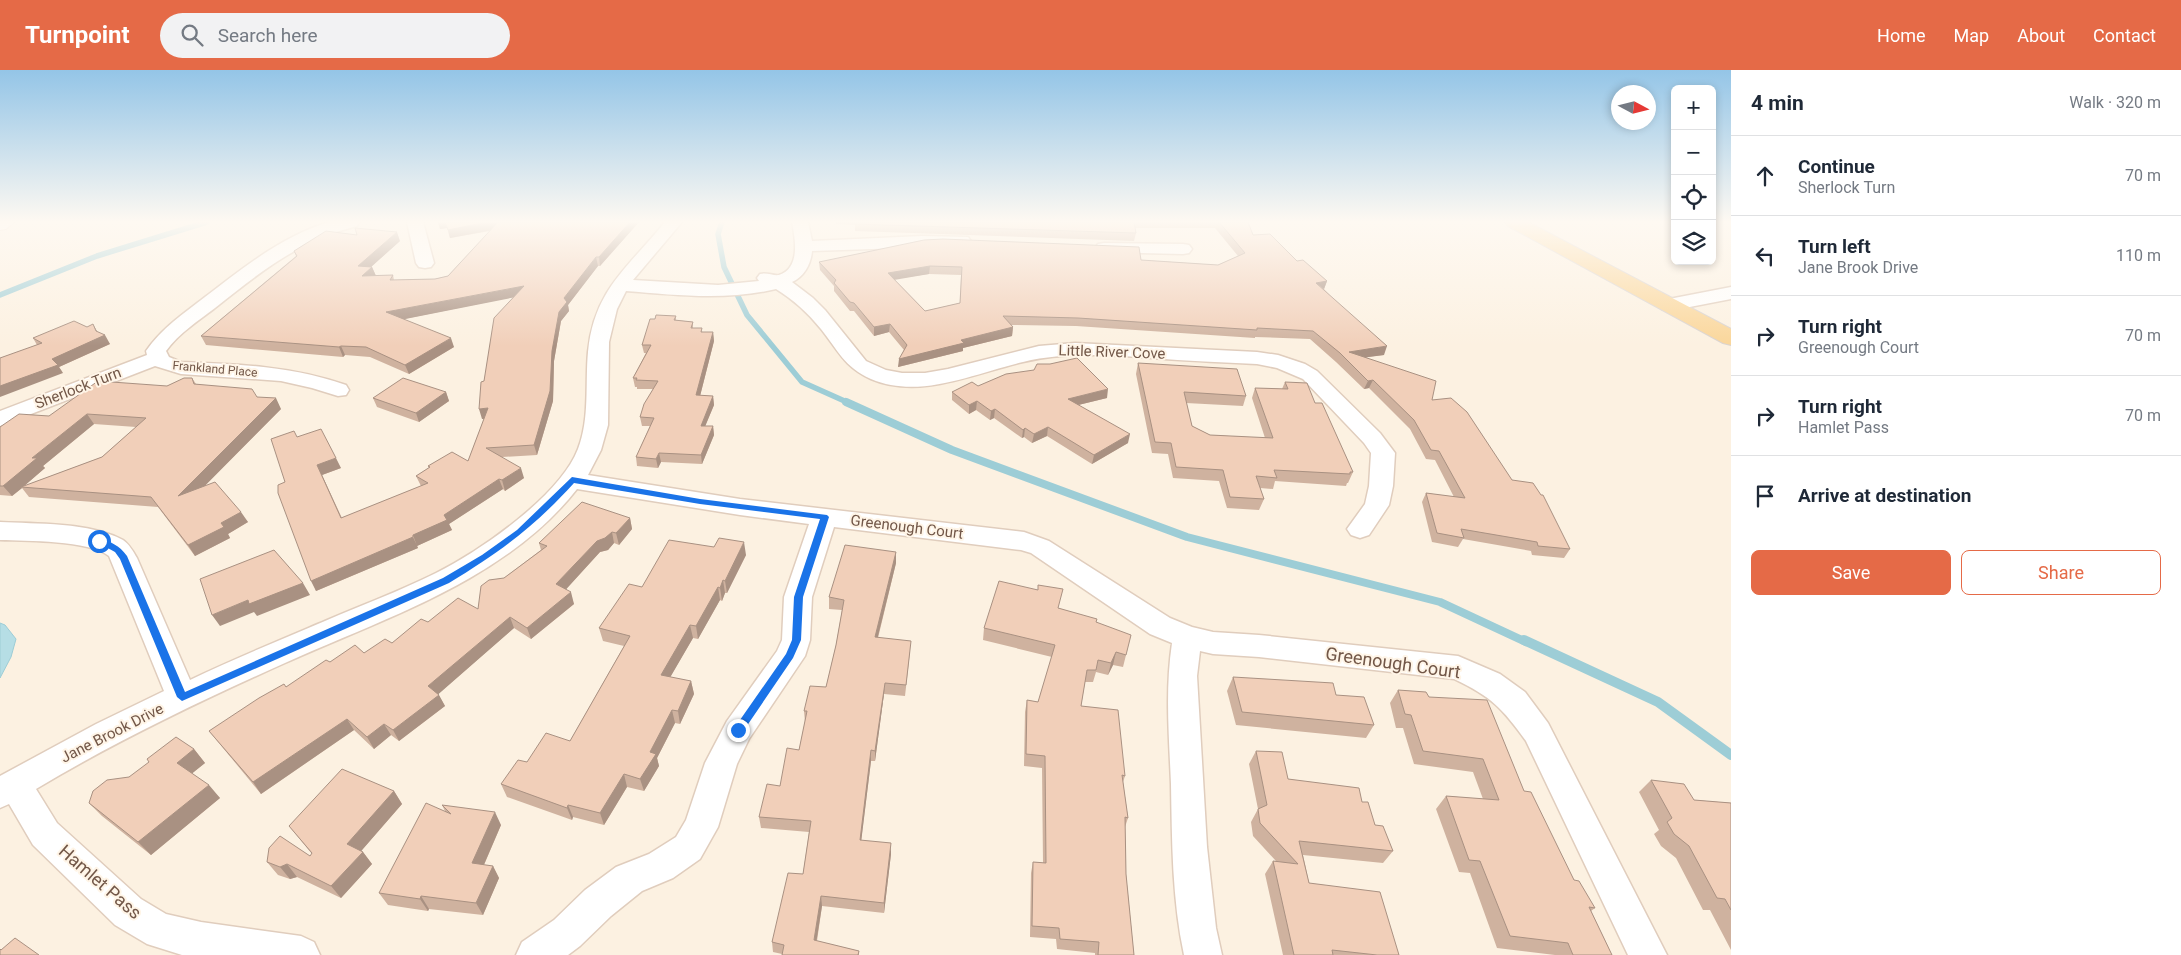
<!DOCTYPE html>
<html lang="en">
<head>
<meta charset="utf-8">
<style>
  body { margin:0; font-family:Roboto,sans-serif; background:#f2f2f3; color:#1f2937 }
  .controls { position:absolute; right:15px; top:15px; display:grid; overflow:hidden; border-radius:8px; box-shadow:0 2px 8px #0003 }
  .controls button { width:45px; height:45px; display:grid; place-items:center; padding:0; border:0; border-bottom:1px solid #e0e1e3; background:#fff; color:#1f2937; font:25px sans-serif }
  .compass { position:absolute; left:1611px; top:15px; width:45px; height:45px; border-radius:50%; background:#fff; box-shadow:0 2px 8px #0003; rotate:97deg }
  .stop { position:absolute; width:15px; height:15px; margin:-11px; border:4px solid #1a73e8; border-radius:50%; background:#fff }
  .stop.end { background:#1a73e8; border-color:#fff; box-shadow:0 1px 5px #0008 }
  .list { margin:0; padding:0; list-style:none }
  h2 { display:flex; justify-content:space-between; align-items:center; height:65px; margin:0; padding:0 20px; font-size:21px }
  h2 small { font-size:16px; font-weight:400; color:#747a83 }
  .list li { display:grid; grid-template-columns:32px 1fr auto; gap:15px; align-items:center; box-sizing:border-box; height:80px; padding:0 20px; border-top:1px solid #e0e1e3 }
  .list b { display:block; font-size:19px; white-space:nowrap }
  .list p { margin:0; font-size:16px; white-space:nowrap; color:#747a83 }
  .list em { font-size:16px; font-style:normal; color:#747a83 }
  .actions { display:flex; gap:10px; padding:15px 20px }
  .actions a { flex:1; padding:11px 0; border:1px solid #e56a47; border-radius:8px; text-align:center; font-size:18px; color:#e56a47 }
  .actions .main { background:#e56a47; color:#fff }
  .icon { flex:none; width:28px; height:28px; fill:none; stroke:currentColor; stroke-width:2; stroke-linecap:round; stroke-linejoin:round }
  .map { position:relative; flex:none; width:1731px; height:885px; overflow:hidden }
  header { display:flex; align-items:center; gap:30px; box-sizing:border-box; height:70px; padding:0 25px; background:#e56a47; color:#fff }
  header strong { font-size:24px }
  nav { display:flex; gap:28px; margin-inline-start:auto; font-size:18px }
  .search { width:350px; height:45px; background:#f2f2f3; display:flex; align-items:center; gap:12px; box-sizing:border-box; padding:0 18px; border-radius:28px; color:#747a83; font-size:19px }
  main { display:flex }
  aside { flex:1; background:#fff }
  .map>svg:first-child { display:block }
  .water { fill:#b6dee5; stroke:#9dcdd6 }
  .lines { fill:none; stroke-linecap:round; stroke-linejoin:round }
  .stream-far2 { stroke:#9dcdd6; stroke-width:5.5 }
  .stream-far1 { stroke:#9dcdd6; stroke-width:8 }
  .stream { stroke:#9dcdd6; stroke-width:10 }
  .street-casing { stroke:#e0cdbd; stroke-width:3 }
  .secondary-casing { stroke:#e5cfbb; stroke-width:2 }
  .primary-casing { stroke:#dad3cf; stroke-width:2 }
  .street { fill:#fff; fill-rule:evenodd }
  .secondary { fill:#fff; fill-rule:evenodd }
  .primary { fill:#fad69a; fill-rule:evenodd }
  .wall { fill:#cfb29f; fill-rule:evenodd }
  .shaded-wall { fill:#a99182 }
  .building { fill:#f1cfb9; stroke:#a99182; fill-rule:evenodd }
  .route { fill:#1a73e8 }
  .labels { text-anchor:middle; stroke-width:4; stroke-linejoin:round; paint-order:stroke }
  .far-street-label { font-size:12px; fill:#725748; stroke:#fff5e7 }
  .street-label { font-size:15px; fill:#725748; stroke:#fff5e7 }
  .near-street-label { font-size:18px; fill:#725748; stroke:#fff5e7 }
</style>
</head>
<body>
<header>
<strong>Turnpoint</strong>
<div class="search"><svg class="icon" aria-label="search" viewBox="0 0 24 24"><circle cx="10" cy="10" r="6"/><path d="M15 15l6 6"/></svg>Search here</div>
<nav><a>Home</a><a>Map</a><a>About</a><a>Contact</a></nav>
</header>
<main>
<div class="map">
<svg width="1731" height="885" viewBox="0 0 1731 885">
  <rect width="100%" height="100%" fill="#fcf1e1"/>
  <path class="water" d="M0,553L5,555L16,569L11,587L0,608Z"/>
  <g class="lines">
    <path class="stream-far2" d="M722,152L718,164L724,197L747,245L802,312L849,333
      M0,225L97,186L207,152"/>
    <path class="stream-far1" d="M846,332L952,380L1187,467L1440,532L1526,572"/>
    <path class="stream" d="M1524,570L1658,632L1731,685"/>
    <defs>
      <path id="street" d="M329,152H359L357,156C300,170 260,202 215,238C198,251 179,263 166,281L169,287L181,292C237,294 292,296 346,315L349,320L346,325L338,326L312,318L281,311L181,304L155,296L0,356V341L147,285L146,281C162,258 183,244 205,227C243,198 282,166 329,152Z
        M407,152H423L434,193L431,197L425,198L419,197L416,193Z
        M665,152H682L633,210L718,215L759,211L757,208L760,204C767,202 773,206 779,205C801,198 795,168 792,152H808L812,171L922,166L968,167L971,171L968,175L962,176L812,181C811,194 804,207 792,212L813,228L825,240L866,291L886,300L902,303H925L948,299L1039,276L1075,273L1257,282L1278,285L1305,294L1317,301L1380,363L1395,383L1393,416L1389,435L1369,465L1360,468L1351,465L1347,459L1365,434L1369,416L1371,383L1364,373L1303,309L1277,298L1257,294C1222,292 1186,291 1151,288C1108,285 1065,282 1023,292C975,303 920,330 871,309C844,297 838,280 821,259C808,243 794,230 776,219C727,231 675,225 626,221L617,239L609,272L608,355L601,380L588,405L740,429L1024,462L1049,471L1170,548L1192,557L1213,562L1259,565L1458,586L1500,604L1525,622L1548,653L1667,885H1628L1526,671C1502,638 1492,627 1454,609L1259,587L1213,584L1200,581L1197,606L1207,777L1216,858L1222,885H1184C1172,829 1172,771 1171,714C1169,666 1165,620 1172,573L1150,564L1031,483L1021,480L834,457L812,527L810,570L805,586L749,669L737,694L718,757L700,789L673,808L642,821L611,846L580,876L568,885H516L522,872L554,850L585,820L616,797L649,784L676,767L686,750L705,693L727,651L777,581L782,570L784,527L809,454L740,445L577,419C506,510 387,547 285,593C200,631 116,671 36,719L57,753L141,829L166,844L201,852L301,866L314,872L320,885H182L147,874L115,855L33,775L9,734L0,738V706L96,654L164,621L109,486C89,470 26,471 0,470V452C36,454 90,452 123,470C129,474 133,481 137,488L190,610C234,589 280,570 325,551C362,535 400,521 436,503C480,481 560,426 578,379C590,348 585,314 588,282C594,219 629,197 665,152Z
        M1104,173L1183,174L1189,175L1192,179L1189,183L1183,184L1098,182L1095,178L1098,174Z
        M1731,217V229L1669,241L1662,239L1660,235L1662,231L1669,229Z"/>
      <path id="secondary" d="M0,152H14L6,159L0,160Z"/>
      <path id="primary" d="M1505,152H1528L1731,259V275L1723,273L1508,156Z"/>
    </defs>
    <use href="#street" class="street-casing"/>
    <use href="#secondary" class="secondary-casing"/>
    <use href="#primary" class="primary-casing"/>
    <use href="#street" class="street"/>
    <use href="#secondary" class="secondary"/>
    <use href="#primary" class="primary"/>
  </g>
  <path class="wall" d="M438,152H639L600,196H598L568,235L569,241L561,251L554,291L553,331L537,385L502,387L524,408L505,421L503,419L449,454L452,460L417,476L418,478L316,521L285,412L297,367L341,398L322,405L342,448L421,416L416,406L429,398L428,396L468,391L484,349H482L484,311L513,227L404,249L454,277L409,304L370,287L345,285L343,287L206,275L201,266L296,186L294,181L400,171L371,197H372L376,206L393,205L394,210L435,209L448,206L490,161L450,168L447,158L440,159Z
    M836,152H1248L1253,165L1297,191L1327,211L1324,219L1384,285L1366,287L1432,330L1512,410L1570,479L1564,488L1532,485L1531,481L1463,469L1458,477L1432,472L1422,432L1426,423L1454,427L1435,390L1426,389L1410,359L1369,318L1364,319L1336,292L1310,269L1255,267V268L1076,256L1011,255L1013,257L1012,266L963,278V281L898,297L904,280L889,262L874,266L854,241H850L834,221V216L820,200L819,192L1141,190L1218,195L1238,186L1215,158H1135L1136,163L1134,171L855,161V155L836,154ZM929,204L961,205L960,233L925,241L894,209Z
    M676,246V250L693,252V258L703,262H713L714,271L700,326H713L714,335L705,356H713L714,365L702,394L661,392L658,398L637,396L636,387L650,356H642L640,347L653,319H637V317H635L633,308L646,283H644L642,275Z
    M98,262L110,274L59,297L63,303L37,275L33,268Z
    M1138,293L1246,326L1243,336L1186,333L1192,356L1210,365L1265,368L1252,328L1255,318L1282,319L1285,312L1315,333L1353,402L1348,413H1347L1346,416L1275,411L1273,419L1260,418L1264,429L1259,440L1227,438L1219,411L1173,408L1168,384L1152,383L1136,304Z
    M192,308L196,314L257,327L281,339L205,415L248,452L228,464L230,468L195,486L158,437L29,427L22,418L12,426L0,425V357L49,346L167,316ZM94,354L136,357L102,387L24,416L45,398L43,396Z
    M978,316L1107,328L1078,335L1128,373L1092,394L1047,366L1032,373L1024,367L1022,368L994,348L990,350L976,340L969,344L952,330V322Z
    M446,322L449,331L419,352L377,337L373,328Z
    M630,448L632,459L619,475L614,473L608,480L600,482L566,519L574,534L531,569L514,558L438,624L445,636L399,671L391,665L374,679L354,660L261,724L209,661L286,617L330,592L364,583L392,573L428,552L478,539L504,508L541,480L539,473Z
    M714,477L746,485L727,523H725L722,531L720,530L698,569L693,568L670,607L691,611L694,624L680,654L675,653L657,688L659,696L644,721L627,717L604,755L573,747L572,750L507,727L501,714L527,692L570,671L624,576L603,571L599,558L642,517Z
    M896,482V493L878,568L910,582L905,626L884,624L875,691H871L861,771L891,784L884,843L822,836L817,871L859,881V885H782V884L773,882L772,872L803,804L809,762L761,758L759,747L780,716L799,680L805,652L804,641L826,617L836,575L842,540L829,539V527Z
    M1059,538L1096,552L1126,585L1123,597L1113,595L1108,605L1096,602L1093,612H1085L1081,636L1125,706L1123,712L1128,748L1125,757L1126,804L1134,885H1095V883L1057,879L1056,869L1030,867L1031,803L1033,792L1043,793L1042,698L1024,696L1025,642L1027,630L1038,632L1052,587L983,570L984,558Z
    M1233,607L1374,655L1366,668L1236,655L1227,621Z
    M1398,620L1429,627L1524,721L1574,810L1595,838L1591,841L1612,885H1555L1497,878L1470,803L1459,802L1436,739L1446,726L1483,729L1473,702L1414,694L1403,658H1396L1390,633Z
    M194,679L205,693L192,703L220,728L151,785L102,746L89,733L129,707Z
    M1256,681L1288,709L1362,732L1375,755L1393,781L1383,793L1303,785L1309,813L1399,885H1283L1265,804L1273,791H1276L1253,766L1251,752L1258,739L1249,694Z
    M1651,710L1694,730L1731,733V880L1710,840H1703L1676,788L1661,776L1654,764L1659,760L1639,722Z
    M394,721L402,734L361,781L363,782L372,794L341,828L297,807L290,809L278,805L267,792L310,786L312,784L289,756Z
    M442,735L501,755L484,795L493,796L499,808L483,845L429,839L428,841L388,835L379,823L445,741Z"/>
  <path class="shaded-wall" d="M438,152H445L447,158L440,159Z
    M487,152H501L503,158L450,168L448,160Z
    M630,152H639L600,196L599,187Z
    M397,162L400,171L362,205L358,196Z
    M596,187L598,196L568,235L569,241L561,251L554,291L553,331L537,385L534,375L559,242L564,228Z
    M930,196L929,204L888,211V203Z
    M372,197L376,206H362Z
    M1327,211L1324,219L1316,213Z
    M524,216L526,225L390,252L386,242Z
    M93,254L98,263L105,265L110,274L59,297L63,303L0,327V316L52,289L96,261Z
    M890,254L889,262L874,266V257Z
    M1013,257L1012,266L963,278V281L898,297L899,289L961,270Z
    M713,262L714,271L698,334L696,325Z
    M451,268L454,277L409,304L405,295Z
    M341,276L345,285L343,287L339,277Z
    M1387,276L1384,285L1346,290L1349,282Z
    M1373,310L1369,318L1364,319L1368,311Z
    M1108,319L1107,328L1066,338L1068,329Z
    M446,322L449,331L419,352L416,343Z
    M713,326L714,335L702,364L701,356Z
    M276,328L281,339L185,436L178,426Z
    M977,331L976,340L969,344V335Z
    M488,338L491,348L482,349L479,339Z
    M995,339L994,348L990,350L991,341Z
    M87,344L94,354L43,396L45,398L23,417H21L22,418L12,426L3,416L32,388Z
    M713,356L714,365L702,394L701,385Z
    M1048,357L1047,366L1032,373L1034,364Z
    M1025,358L1024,367L1022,368L1023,360Z
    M1130,364L1128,373L1092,394L1094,385Z
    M659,383L661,392L658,398L656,389Z
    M336,388L341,398L322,405L346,459L317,395Z
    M521,398L524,408L505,421L502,410Z
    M499,409L503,419L449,454L452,460L417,476L413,465Z
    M241,442L248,452L228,464L230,468L195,486L188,475L221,453Z
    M630,448L632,459L619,475L616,463Z
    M612,462L614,473L608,480L600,482L560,526L556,514L597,471Z
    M413,467L418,478L316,521L311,511Z
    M744,472L746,485L727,523L725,511Z
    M896,482V493L875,578V567Z
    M723,510L725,523L722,531L720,518Z
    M303,513L310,525L257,546L254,542L220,556L212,545L248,530Z
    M718,517L720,530L698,569L696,556Z
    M571,522L574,534L531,569L527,558Z
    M510,547L514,558L434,628L428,616Z
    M690,555L693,568L664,618L661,605Z
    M1116,582L1113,595L1108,605L1111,593Z
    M691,611L694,624L680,654L678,641Z
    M885,613L884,624L875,691V681Z
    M439,625L445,636L399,671L393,660Z
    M672,640L675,653L657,688L659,696L644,721L640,709L650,682Z
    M347,649L354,660L261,724L253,712Z
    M384,654L391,665L374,679L367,667Z
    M194,679L205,693L189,706L177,693Z
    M871,680V691L860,781V770Z
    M624,704L627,717L604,755L600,743Z
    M209,715L220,728L151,785L138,772Z
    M394,721L402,734L356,787L347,774Z
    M568,735L573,747L572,750L567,738Z
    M495,742L501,755L479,806L472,793Z
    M891,773V784L884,843V833Z
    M363,782L372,794L341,828L331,816Z
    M287,794L297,807L290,809L280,797Z
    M493,796L499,808L483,845L476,833Z
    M421,826L429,839L428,841L420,829Z
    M821,826L822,836L815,880L814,870Z"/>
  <path class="building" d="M445,152H487L448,160Z
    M498,152H630L599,187H596L564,228L567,232L559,242L552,281L550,321L534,375L486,378L521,398L502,410L499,409L444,445L447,450L413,465V467L311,511L278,423V415L285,412L271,369L294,361L297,367L321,359L336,388L317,395L341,448L428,413L416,406L430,397L428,396L452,382L468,391L488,338L479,339L481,312L484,311L494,248L524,216L386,242L451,268L405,295L366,277L341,276L339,277L201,266L297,186L294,181L326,161L357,165L355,158L397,162L358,196L372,197L362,206L393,205L390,210L435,209L448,206Z
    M855,152H1134L1136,163L855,154Z
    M1219,152H1248L1253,165L1270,164L1297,191L1303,190L1327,211L1316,213L1387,276L1349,282L1436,311L1432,330L1451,328L1467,342L1512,410L1533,413L1541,425H1543L1570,479L1538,476L1537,472L1461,459L1464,468L1437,463L1426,423L1465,428L1439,381L1431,380L1414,350L1373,310L1368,311L1340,283L1313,261L1257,258V260L1078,248L1003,246L1013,257L961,270L964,273L899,289L907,275L890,254L874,257L854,233L850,232L834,213L836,210L819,192L924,170L943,169L1139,177L1141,190L1218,195L1245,183ZM930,196L962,197L960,233L925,241L888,203Z
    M656,245L676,246L674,250L693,252L691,258H702L701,262H713L696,325L713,326L701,356H713L701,385L659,383L656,389L636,387L654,348L640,347L644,334L658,311L636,310L637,308H633L651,275H642L650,249H655Z
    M74,251L87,257L93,254L96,261L105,265L52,289L58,295L0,316V288L42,273L33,268Z
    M1077,288L1108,319L1068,329L1130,364L1094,385L1048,357L1034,364L1025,358L1023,360L995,339L991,341L977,331L969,335L952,322L972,312L978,316L1006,304L1034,300L1037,294H1050Z
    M1138,293L1237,299L1246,326L1184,322L1192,356L1210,365L1273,368L1255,318L1288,319L1285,312L1307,313L1315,333H1322L1353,402H1350V404L1274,400L1277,408L1256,406L1264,429L1230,427L1223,400L1176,397L1171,373L1155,372Z
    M184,308H192L194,314L252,319L257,327L276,328L178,426L215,412L241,442L221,453L224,457L188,475L151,427L21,417L102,387L146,348L87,344L32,388H37L3,416H0V357L19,344L49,346L98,311L167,316Z
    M403,308L446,322L416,343L373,328Z
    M582,432L630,448L616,463L612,462L605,468L597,471L556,514L571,522L527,558L510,547L428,616L439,625L393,660L384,654L367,667L347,649L253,712L209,661L259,628L284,614L286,617L326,590L330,592L355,575L364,583L385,569L392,573L421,549L428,552L458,528L478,539L481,516L489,510L504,508L547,476L539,473Z
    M719,468L744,472L725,511L723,510L720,518L718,517L696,556L690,555L661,605L691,611L678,641L672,640L650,682L656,684L640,709L624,704L600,743L568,735L567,738L501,714L518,690L527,692L546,663L570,671L630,566L599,558L629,514L642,517L669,470L714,477Z
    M845,475L896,482L875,567L911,571L906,615L885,613L875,681L871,680L860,770L891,773L884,833L821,826L814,870L859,881L858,885H782L784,875L772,872L788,803L803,804L811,751L759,747L767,714L780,716L787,678L799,680L807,641H804L810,616L826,617L836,575L844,530L829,527Z
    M274,480L303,513L249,534L248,530L212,545L200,509Z
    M999,511L1038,520V515L1063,519L1058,538L1097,549L1096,552L1131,565L1126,585L1116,582L1111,593L1098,590L1096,600H1087L1081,636L1118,640L1125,706L1122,705L1128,748L1125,747L1126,804L1134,885H1098L1099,872L1060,869L1059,858L1032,856L1033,792L1046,793L1045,686L1026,684L1027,630L1038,632L1055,575L984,558Z
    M1233,607L1333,613L1336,625L1364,627L1374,655L1242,642Z
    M1398,620L1426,622L1429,627L1487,630L1524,721L1531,722L1574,810L1579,811L1595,838L1589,837L1612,885H1573L1568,873L1510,866L1480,791L1469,790L1446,726L1499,730L1483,689L1423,681L1411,645L1405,644Z
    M176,667L194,679L177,693L209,715L138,772L89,733L93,721L107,710L129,707L149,692L147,689Z
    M1256,681L1282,682L1288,709L1359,718L1362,732H1368L1375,755L1383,756L1393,781L1299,771L1309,813L1380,822L1399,885H1377L1332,880L1333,885H1294L1273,791L1298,794L1260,753L1258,739L1267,735Z
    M342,699L394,721L347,774L363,782L331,816L287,794L280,797L267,792L269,778L280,766L310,786L312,783L289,756Z
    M1651,710L1684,714L1694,730L1731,733V840L1725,829L1717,828L1689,776L1674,764L1667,752L1672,748Z
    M426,733L451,744L442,735L495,742L472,793L493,796L476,833L421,826L420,829L379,823Z
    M15,868L39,885H0V879L1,880Z"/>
  <linearGradient id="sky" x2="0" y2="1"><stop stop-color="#94c5e7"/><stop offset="0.55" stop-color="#fef9f2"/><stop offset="1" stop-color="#fef9f2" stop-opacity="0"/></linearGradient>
  <rect width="1731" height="276" fill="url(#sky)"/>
  <path class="route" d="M572,407L700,429L827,445L829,447L803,527L801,570L793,588L742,663H735L733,660L786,584L792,570L794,527L820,449L700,434L574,413C534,457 500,482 449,513L182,631L177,627L120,489L115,482L95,471L99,468C111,472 119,475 127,486L185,622L443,508L482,485L517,460Z"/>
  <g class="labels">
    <g class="far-street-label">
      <text transform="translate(215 299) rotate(5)" y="4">Frankland Place</text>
    </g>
    <g class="street-label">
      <text transform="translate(1112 282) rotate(2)" y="5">Little River Cove</text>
      <text transform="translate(78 318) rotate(-21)" y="5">Sherlock Turn</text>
      <text transform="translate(907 457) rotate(7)" y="5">Greenough Court</text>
      <text transform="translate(112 663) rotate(-27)" y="5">Jane Brook Drive</text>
    </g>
    <g class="near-street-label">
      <text transform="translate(1393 593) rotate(8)" y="6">Greenough Court</text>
      <text transform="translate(100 812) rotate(41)" y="6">Hamlet Pass</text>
    </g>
  </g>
</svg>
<div class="controls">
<button>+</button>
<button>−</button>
<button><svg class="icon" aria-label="locate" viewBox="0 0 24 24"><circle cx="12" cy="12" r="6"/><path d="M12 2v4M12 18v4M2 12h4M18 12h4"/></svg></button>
<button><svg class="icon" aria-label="layers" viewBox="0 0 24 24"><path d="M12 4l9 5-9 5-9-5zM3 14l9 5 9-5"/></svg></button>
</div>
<svg class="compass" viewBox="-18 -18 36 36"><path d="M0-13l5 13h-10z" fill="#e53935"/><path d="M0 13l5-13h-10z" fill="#747a83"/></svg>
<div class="stop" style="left:99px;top:471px"></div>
<div class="stop end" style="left:738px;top:660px"></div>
</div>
<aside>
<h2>4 min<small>Walk · 320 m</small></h2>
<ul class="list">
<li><svg class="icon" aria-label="ahead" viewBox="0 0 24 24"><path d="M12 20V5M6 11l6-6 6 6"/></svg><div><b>Continue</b><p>Sherlock Turn</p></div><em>70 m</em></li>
<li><svg class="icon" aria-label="left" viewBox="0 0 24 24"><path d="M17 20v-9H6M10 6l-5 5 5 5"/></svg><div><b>Turn left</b><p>Jane Brook Drive</p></div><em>110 m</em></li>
<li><svg class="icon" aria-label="right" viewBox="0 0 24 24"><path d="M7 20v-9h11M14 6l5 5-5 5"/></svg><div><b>Turn right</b><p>Greenough Court</p></div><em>70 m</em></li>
<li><svg class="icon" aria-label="right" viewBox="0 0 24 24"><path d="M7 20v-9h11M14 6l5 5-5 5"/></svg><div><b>Turn right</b><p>Hamlet Pass</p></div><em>70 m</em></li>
<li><svg class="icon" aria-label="arrive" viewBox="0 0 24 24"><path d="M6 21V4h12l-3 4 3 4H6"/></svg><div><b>Arrive at destination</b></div></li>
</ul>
<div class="actions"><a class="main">Save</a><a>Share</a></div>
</aside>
</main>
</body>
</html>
